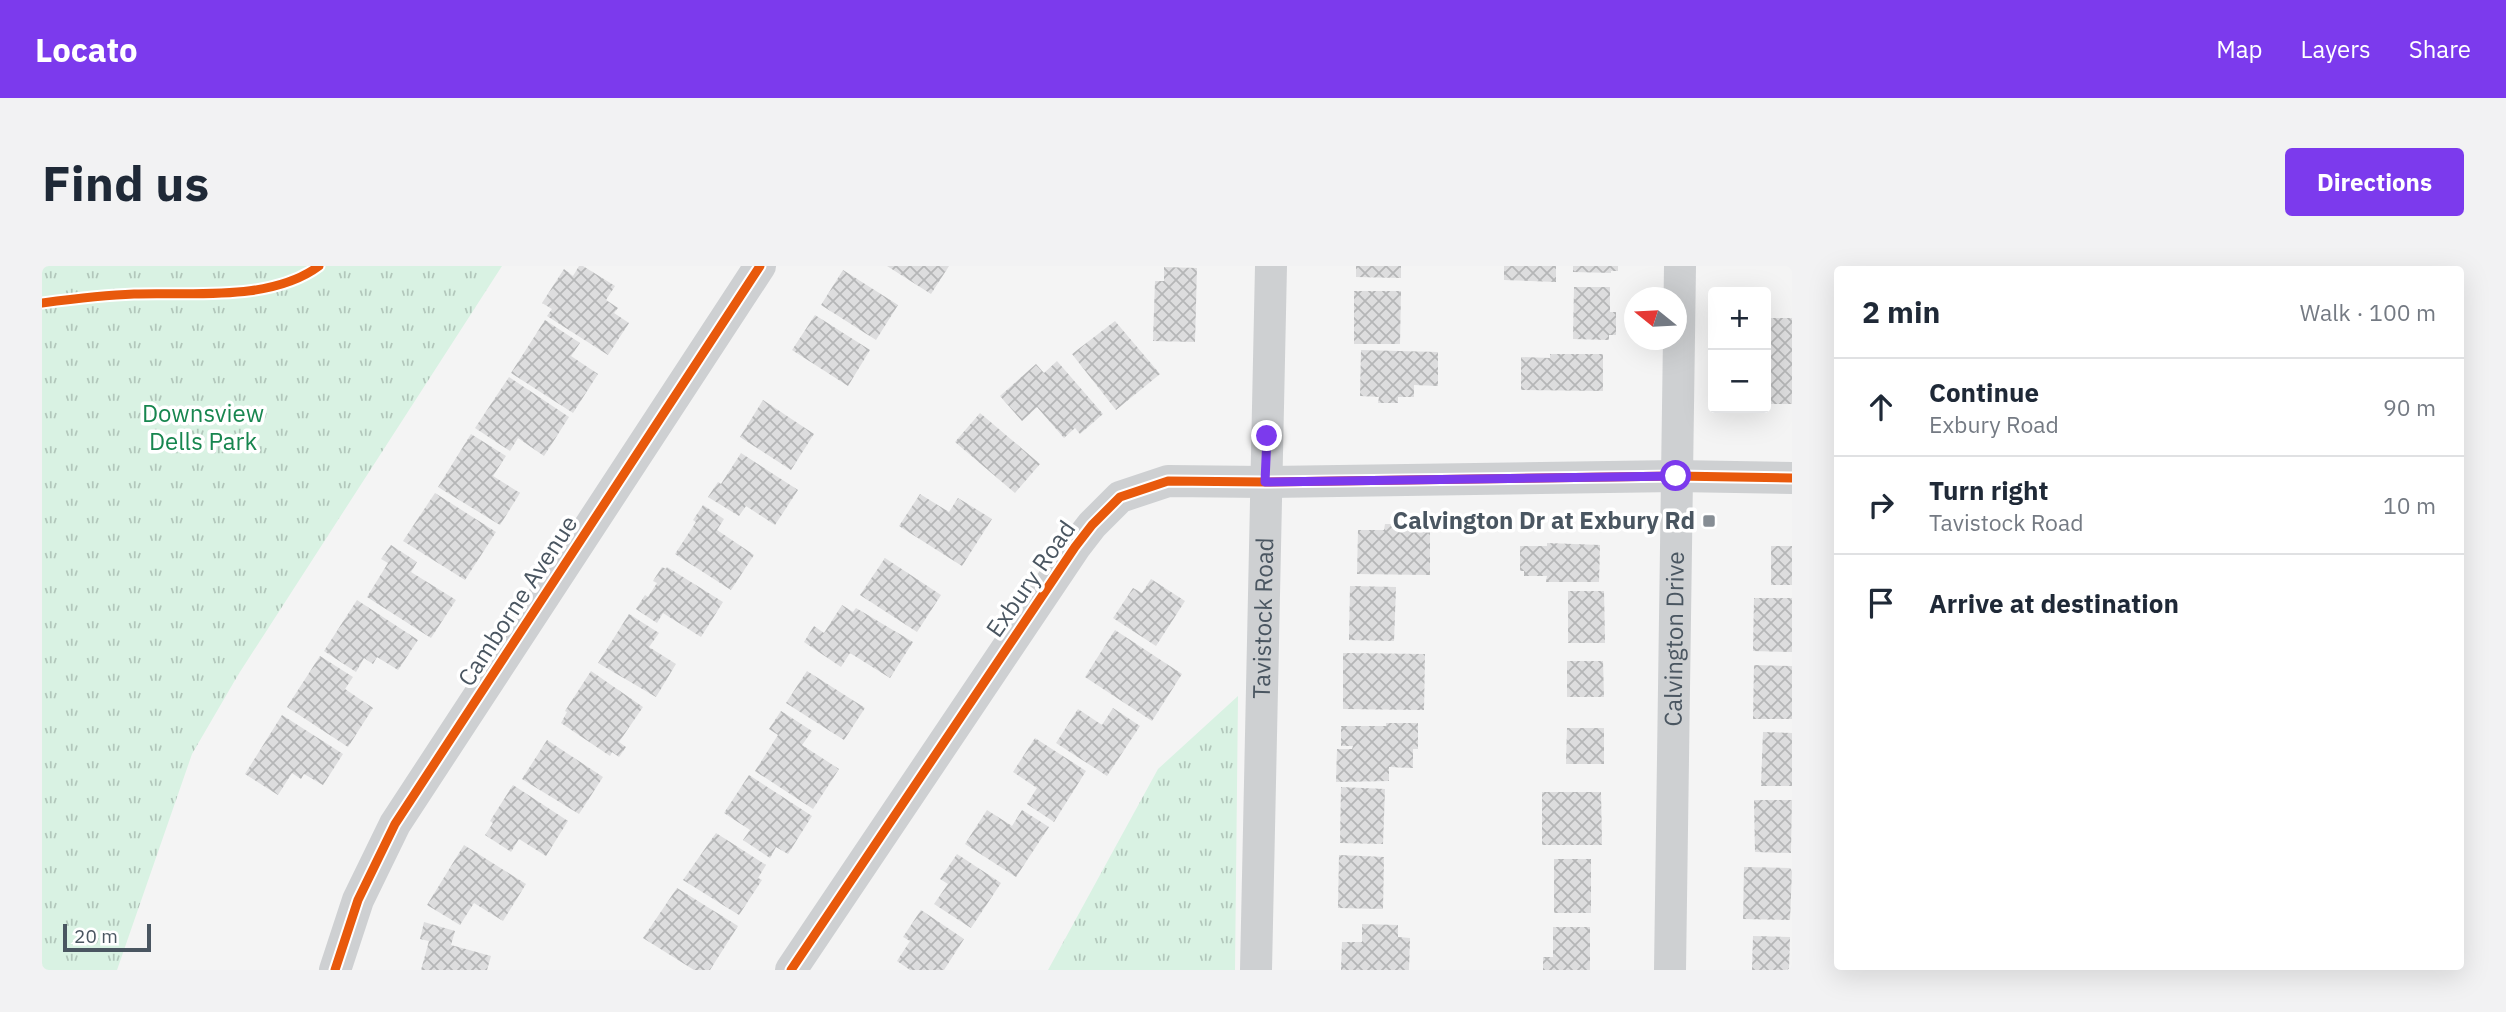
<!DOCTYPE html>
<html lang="en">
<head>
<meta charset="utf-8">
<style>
  body { margin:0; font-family:"IBM Plex Sans",sans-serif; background:#f2f2f3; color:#1f2937 }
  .controls { position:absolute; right:21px; top:21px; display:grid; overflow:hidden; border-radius:7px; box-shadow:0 7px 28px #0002 }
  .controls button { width:63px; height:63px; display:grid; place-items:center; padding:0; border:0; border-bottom:2px solid #e0e1e3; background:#fff; color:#1f2937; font:35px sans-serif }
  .compass { position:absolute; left:1582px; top:21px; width:63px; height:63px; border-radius:50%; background:#fff; box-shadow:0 7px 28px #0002; rotate:288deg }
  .scale { position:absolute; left:21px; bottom:18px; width:88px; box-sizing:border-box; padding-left:7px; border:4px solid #4a5661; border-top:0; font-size:19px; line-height:24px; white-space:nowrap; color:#4a5661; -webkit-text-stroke:5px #fff; paint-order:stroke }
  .stop { position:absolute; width:21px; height:21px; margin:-16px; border:5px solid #7c3aed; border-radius:50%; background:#fff }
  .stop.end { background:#7c3aed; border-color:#fff; box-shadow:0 2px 7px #0008 }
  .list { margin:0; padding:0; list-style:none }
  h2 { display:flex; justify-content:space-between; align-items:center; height:91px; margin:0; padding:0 28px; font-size:30px }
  h2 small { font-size:23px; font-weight:400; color:#747a83 }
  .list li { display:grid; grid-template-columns:46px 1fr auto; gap:21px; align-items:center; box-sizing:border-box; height:98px; padding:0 28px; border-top:2px solid #e0e1e3 }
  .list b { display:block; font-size:26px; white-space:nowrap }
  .list p { margin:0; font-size:23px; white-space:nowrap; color:#747a83 }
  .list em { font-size:23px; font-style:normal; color:#747a83 }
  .icon { flex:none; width:38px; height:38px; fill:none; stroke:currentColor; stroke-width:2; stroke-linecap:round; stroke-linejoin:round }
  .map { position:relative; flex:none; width:1750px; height:704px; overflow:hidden; border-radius:7px }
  header { display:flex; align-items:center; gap:42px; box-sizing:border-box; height:98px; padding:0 35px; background:#7c3aed; color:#fff }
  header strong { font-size:33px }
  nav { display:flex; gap:38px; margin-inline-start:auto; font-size:24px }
  .intro { display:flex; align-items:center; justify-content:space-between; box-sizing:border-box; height:168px; padding:0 42px }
  h1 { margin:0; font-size:49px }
  .button { padding:18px 32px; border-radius:7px; background:#7c3aed; color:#fff; font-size:24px; font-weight:700 }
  main { display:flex; gap:42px; padding:0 42px }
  aside { flex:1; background:#fff; border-radius:7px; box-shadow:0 7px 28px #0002 }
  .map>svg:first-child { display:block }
  .park { fill:url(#park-tufts) }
  .building { fill:url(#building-cross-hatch) }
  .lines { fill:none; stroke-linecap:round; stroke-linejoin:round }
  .minor { stroke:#ced0d2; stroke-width:32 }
  .cycleway-casing { stroke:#fff; stroke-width:13 }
  .cycleway { stroke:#e8590c; stroke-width:9 }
  .route { stroke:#7c3aed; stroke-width:9 }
  .poi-dot { fill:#868d94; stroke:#fff; stroke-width:2.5 }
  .labels { text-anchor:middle; stroke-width:7; stroke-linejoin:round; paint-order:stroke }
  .park-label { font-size:24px; fill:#17864f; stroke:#fff }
  .poi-label { font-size:24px; font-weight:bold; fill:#4a5661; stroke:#fff; text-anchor:end }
  .street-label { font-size:24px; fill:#4a5661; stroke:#fff }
</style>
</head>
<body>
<header>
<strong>Locato</strong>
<nav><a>Map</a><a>Layers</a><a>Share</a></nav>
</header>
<div class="intro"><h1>Find us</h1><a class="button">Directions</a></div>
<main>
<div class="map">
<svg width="1750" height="704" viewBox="0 0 1750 704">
  <defs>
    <pattern id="park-tufts" width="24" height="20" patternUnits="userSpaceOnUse" patternTransform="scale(1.75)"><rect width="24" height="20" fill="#d9f2e3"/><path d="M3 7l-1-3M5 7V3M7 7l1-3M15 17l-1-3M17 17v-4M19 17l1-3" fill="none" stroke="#b2c7bb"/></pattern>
    <pattern id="building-cross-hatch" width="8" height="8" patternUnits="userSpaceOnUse" patternTransform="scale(1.75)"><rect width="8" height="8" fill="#ddddde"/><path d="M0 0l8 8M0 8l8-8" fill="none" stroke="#b5b6b7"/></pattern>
  </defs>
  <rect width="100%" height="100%" fill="#f4f4f4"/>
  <path class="park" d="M0,0H460L196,409L150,488L75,704H0Z
    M1196,430L1193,704H1006L1116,503Z"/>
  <path class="building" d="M537,0H541L573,20L564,34L576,42L572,47L587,57L566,89L505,50L510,43L500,37L522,3L531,10Z
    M845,0H907L889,28Z
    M1314,0H1359V12L1314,11Z
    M1462,0H1514V16L1462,14Z
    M1531,0H1576V5H1569V7L1531,6Z
    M1122,1L1155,2L1153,76L1111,75L1113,15H1122Z
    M801,4L856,39L834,74L779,39Z
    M1532,21H1568V46H1574V69H1567V74L1531,73Z
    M1312,25H1359L1358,78H1312Z
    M773,49L828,84L806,120L750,84Z
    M1724,52H1750V138H1724Z
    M503,54L538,77L529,90L556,108L531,147L469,107Z
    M1073,55L1118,108L1074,144L1030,88Z
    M1319,84L1396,86V120L1372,119V131H1356V137H1336L1337,131L1318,130Z
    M1508,88H1561V125L1479,124V91L1508,92Z
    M1015,95L1061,148L1038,168L1033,162L1022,172L995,141L980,155L958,130L994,98L1002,107Z
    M467,111L527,151L502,190L476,172L468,185L433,162Z
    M721,134L772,168L749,204L698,171Z
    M938,147L998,198L973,227L913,176Z
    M429,168L464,190L451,210L478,227L458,259L396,221Z
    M699,187L756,224L733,259L704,240L697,250L666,231L676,216L679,218Z
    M393,227L454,266L423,314L361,275Z
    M878,228L907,246L916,232L950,253L920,300L857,260Z
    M661,239L682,253L675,264L712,289L689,324L633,288L654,256L651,254Z
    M1343,258H1368V264H1388V309L1315,308L1316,264H1342Z
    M1505,277L1558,279L1557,316H1504L1505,310H1482V305H1478V280H1505Z
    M349,279L375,296L369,306L414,334L389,372L325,331L346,297L339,293Z
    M1729,280H1750V319H1729Z
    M843,292L899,329L875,366L818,329Z
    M620,301L624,303L625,301L681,336L659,371L621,347L615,357L594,343L603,329L606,331L615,317L611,315Z
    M1109,313L1143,335L1114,380L1071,352L1091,322L1100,327Z
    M1308,320L1354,321L1352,375L1307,374Z
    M1526,325H1562L1563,377H1526Z
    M1712,332H1750V386L1711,385Z
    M315,334L376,374L356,404L335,391L331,398L322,392L314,406L282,385Z
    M800,339L811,346L814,342L871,376L848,412L808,387L799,401L762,376L772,360L782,367Z
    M587,348L617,367L607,381L634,398L614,431L556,397Z
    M1073,364L1140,408L1110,455L1043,411Z
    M1301,387L1383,388L1382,444L1301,443Z
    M278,390L311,411L303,423L331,442L306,481L245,441Z
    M1525,395H1561L1562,431H1525Z
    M1712,399L1750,400V453H1711Z
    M549,405L601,441L577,476L584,481L577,491L570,486L568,490L519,457L525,446L523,445Z
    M765,405L823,442L802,474L744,437Z
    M1071,442L1098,460L1065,510L1014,477L1036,443L1060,459Z
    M739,445L770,465L760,479L797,503L771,543L713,505L736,469L727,463Z
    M240,449L301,488L281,519L262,508L259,513L250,507L236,529L203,508Z
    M1344,457H1376V483H1371V502L1347,501V515L1294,516L1295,483H1310L1311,480H1299V460H1344Z
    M1525,462H1562V498H1524Z
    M1721,466L1750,467V520H1719Z
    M993,472L1044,505L1012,556L985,538L995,522L971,506Z
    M505,474L561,511L537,548L480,513Z
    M707,509L770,550L746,588L734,581L728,592L701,574L708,564L682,547Z
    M471,519L526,555L504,590L477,573L469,586L443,569L451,557L448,555Z
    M1299,521L1343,523L1341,578L1298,577Z
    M1500,526H1559L1560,579H1500Z
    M1712,534H1750L1749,587L1713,586Z
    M945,544L970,560L980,544L1007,561L974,611L923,578Z
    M674,567L724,599L716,612L720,614L697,649L641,614Z
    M422,579L484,618L461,655L432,637L418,659L385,639Z
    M915,588L959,617L929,662L892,638L906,618L898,613Z
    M1297,589L1342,591L1341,643L1296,642Z
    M1512,593H1549V647H1512Z
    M1702,601L1748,602L1750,605L1748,654L1701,653Z
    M635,622L696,660L668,704H652L601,672Z
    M879,644L922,673L902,704H868L855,695L868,675L861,671Z
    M382,656L413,665L409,679L449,690L445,704H379L387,675L378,673Z
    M1320,658L1356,659V671L1368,672L1367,704H1299L1300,676H1320Z
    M1511,661H1548V704H1501V691H1511Z
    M1711,670L1748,671L1747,704H1710Z"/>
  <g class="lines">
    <g class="minor">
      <path d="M293,704L316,634L353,558L718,0"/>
      <path d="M749,704L1033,281L1050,259L1078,231L1126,215L1223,216L1634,210L1750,212"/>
      <path id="s1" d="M1214,704L1229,0"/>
      <path id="s2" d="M1628,704L1638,0"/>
    </g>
    <defs>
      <path id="cycleway" d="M0,37C30,33 62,29 92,28C149,26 229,36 277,0
        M293,704L316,634L353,558L718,0
        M749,704L1033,281L1050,259L1078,231L1126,215L1223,216L1634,210L1750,212"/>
    </defs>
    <use href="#cycleway" class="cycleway-casing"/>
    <use href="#cycleway" class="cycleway"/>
  </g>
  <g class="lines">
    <path class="route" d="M1225,170L1223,216L1634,210"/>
  </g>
  <rect class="poi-dot" x="1660" y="248" width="14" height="14" rx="3.5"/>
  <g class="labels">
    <g class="park-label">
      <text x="161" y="156">Downsview<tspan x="161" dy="28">Dells Park</tspan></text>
    </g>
    <g class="poi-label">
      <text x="1653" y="263">Calvington Dr at Exbury Rd</text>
    </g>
    <g class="street-label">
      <text transform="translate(989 313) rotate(-55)" y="8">Exbury Road</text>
      <text transform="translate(476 335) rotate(-57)" y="8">Camborne Avenue</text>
      <text dy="8" stroke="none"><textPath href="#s1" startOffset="352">Tavistock Road</textPath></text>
      <text dy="8" stroke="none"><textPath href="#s2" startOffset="331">Calvington Drive</textPath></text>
    </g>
  </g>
</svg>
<div class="controls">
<button>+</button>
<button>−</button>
</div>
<svg class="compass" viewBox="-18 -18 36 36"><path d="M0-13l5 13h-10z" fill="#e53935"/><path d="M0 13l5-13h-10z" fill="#747a83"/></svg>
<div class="scale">20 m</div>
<div class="stop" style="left:1634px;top:210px"></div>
<div class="stop end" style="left:1225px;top:170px"></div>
</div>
<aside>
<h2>2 min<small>Walk · 100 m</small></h2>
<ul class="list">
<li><svg class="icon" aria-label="ahead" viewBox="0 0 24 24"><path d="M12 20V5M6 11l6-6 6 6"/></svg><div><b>Continue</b><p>Exbury Road</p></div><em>90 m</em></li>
<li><svg class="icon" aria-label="right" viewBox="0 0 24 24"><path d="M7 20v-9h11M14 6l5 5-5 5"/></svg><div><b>Turn right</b><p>Tavistock Road</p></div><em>10 m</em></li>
<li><svg class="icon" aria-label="arrive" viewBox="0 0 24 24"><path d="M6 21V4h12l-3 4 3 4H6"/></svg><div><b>Arrive at destination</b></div></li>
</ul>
</aside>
</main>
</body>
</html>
